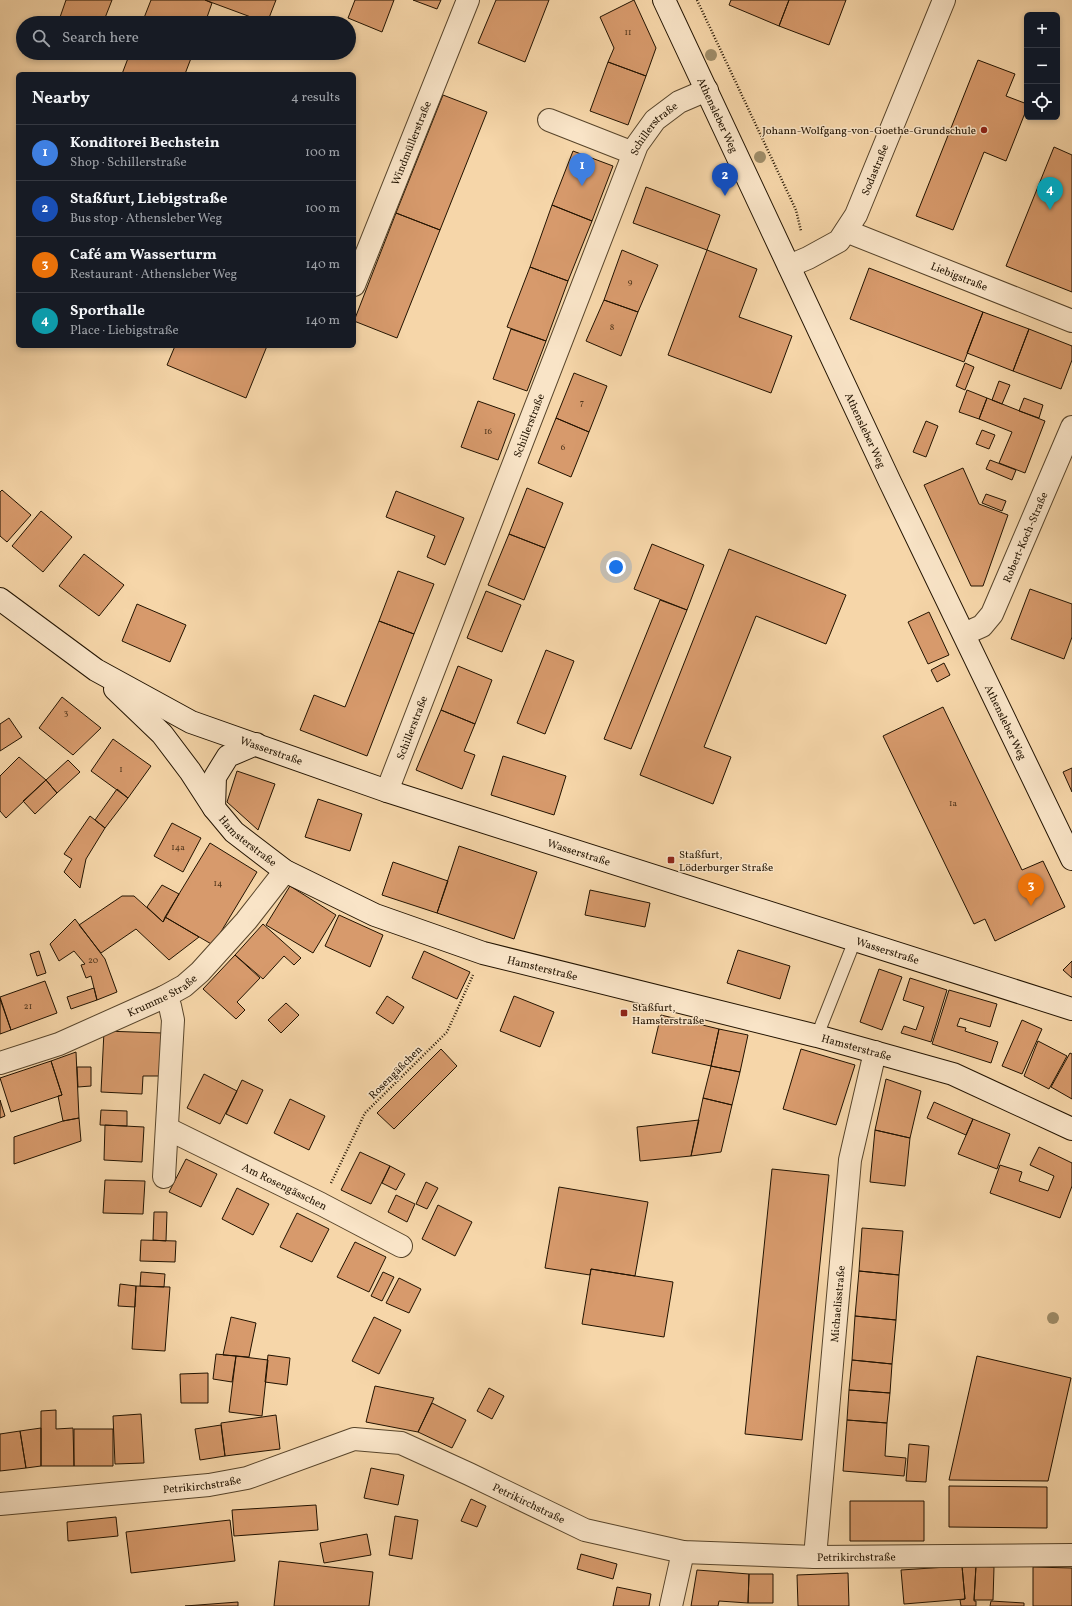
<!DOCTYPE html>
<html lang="en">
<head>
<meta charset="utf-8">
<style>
  body { margin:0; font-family:Vollkorn,serif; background:#242831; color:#f1f3f6 }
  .controls { position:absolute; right:12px; top:12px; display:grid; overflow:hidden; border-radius:6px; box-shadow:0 2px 6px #0003 }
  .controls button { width:36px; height:36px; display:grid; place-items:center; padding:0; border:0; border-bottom:1px solid #363941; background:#171b24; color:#f1f3f6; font:20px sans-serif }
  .you { position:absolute; left:616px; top:567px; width:14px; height:14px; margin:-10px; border:3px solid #fff; border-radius:50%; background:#1a73e8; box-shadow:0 0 0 6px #1a73e833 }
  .badge { display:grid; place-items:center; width:26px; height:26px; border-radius:50%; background:#c59692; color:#fff; font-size:13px; font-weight:700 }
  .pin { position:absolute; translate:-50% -33px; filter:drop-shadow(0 1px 2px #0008) }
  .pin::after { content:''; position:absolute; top:21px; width:14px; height:12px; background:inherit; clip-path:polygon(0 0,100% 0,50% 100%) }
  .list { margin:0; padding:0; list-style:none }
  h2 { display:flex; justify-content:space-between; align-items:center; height:52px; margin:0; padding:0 16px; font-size:17px }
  h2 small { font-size:13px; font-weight:400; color:#9ea1a6 }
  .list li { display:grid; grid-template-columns:26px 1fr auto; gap:12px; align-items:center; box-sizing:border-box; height:56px; padding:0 16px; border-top:1px solid #363941 }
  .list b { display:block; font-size:15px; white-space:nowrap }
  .list p { margin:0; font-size:13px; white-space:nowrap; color:#9ea1a6 }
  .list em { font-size:13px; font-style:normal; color:#9ea1a6 }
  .icon { flex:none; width:22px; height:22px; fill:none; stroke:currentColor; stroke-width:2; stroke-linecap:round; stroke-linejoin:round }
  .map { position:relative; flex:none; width:1072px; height:1606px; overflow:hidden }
  .search { position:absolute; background:#171b24; box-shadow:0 2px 6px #0003; left:16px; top:16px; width:340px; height:44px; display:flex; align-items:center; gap:10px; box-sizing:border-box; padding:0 14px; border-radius:22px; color:#9ea1a6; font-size:15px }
  .panel { position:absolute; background:#171b24; box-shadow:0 2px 6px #0003; left:16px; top:72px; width:340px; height:276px; border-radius:6px }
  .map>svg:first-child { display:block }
  .building { fill:#d79a6c; stroke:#221300 }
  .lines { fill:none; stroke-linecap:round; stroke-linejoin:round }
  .lane-casing { stroke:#57442a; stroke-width:14 }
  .street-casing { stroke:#57442a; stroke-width:24 }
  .secondary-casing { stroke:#221300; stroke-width:24 }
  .path { stroke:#221300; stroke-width:2.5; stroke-dasharray:1 2; stroke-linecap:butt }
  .lane { stroke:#f9e4c7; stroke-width:12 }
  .street { stroke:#f9e4c7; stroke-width:22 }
  .secondary { stroke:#f9e4c7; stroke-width:22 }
  .tree { fill:#9e8c68 }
  .poi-dot { fill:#8f2418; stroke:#f9e4c7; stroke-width:1.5 }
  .labels { text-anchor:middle; stroke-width:3; stroke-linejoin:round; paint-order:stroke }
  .number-label { font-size:9px; fill:#4f351b }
  .street-label { font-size:11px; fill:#221300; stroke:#f9e4c7 }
  .poi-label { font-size:11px; fill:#221300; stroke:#f9e4c7; text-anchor:start }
</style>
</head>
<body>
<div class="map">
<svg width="1072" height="1606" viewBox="0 0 1072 1606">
  <rect width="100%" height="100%" fill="#f6d6a9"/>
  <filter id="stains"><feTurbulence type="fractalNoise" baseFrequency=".005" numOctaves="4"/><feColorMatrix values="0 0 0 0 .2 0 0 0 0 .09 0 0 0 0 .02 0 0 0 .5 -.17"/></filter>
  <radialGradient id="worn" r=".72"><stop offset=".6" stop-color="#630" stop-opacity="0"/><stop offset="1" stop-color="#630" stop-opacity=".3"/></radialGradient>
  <path class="building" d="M66,0H112L103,23H58Z
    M151,0H205L212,3L205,23H142Z
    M205,0H276L267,23Z
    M355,0H394L382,32L348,18Z
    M413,0H441L437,9Z
    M496,0H549L525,62L478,43Z
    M634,0L656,48L646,76L608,62L614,48L600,17Z
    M731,0H789L779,26L729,5Z
    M789,0H846L829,45L779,26Z
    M130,53H193L185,74H122Z
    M978,60L1015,74L1006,96L1027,104V108L1006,161L984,152L953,230L916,216Z
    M608,62L646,76L628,125L590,111Z
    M443,95L487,112L440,230L396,213Z
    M1054,147L1072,155V292L1006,266Z
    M573,151L613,166L592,221L552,205Z
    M646,187L720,215L707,250L633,223Z
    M552,205L592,221L568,281L530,267Z
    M396,213L440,230L397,338L354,321Z
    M622,250L658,265L638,312L604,300Z
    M707,250L757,269L739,317L792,336L771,393L668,355Z
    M530,267L568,281L546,341L507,327Z
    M869,268L983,312L964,362L850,319Z
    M604,300L638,312L621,356L586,341Z
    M983,312L1029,329L1013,371L967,353Z
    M511,329L546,341L527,391L493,379Z
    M1029,329L1072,346V360L1061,389L1013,371Z
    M175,346H267L246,398L167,365Z
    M965,363L974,367L965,390L956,386Z
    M574,373L607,386L589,432L556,418Z
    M999,381L1010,385L1002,404L992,400Z
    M967,390L987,398L979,419L959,412Z
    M987,398L1045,421L1025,473L999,463L1012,432L979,419Z
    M1024,398L1043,405L1039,418L1019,411Z
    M478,401L515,414L498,460L461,447Z
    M556,418L589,432L571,477L538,463Z
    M926,421L938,426L926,457L913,452Z
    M982,430L995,435L989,449L976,444Z
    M990,460L1016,470L1012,480L986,469Z
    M963,468L979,504L1008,515L983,586H971L924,485Z
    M527,488L563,503L545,548L509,534Z
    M2,490L31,515L7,542L0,536V492Z
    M396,491L464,518L445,565L427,557L435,536L386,517Z
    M986,494L1006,501L1002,511L982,503Z
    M41,511L72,537L43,572L12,546Z
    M509,534L545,548L524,600L488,585Z
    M652,544L704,565L687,610L634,589Z
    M729,549L846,595L826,644L756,616L704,747L731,757L713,804L640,775Z
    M84,554L124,585L99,616L59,586Z
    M398,571L434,584L414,634L379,621Z
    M1030,589L1072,604V637L1064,659L1011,639Z
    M486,591L521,605L502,652L467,638Z
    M660,600L687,610L631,749L604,739Z
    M137,604L186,625L170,662L122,641Z
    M929,612L949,655L928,664L908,622Z
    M379,621L414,634L367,756L300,730L314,695L345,707Z
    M546,650L574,661L545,734L517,723Z
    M944,663L950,675L937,682L931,670Z
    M458,666L492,680L475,724L441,710Z
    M62,697L101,728L73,755L39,728Z
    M943,707L1022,870L1043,861L1065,907L995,941L985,919L974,924L883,736Z
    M441,710L475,724L464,751L475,755L462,789L416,770Z
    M9,718L22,737L0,751V724Z
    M113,739L151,766L128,798L91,771Z
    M503,756L566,776L554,815L491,795Z
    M19,757L46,780L6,818L0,811V776Z
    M68,760L80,772L57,793L46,780Z
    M1072,768V792L1063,772Z
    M237,771L275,784L258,830L227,802Z
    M46,780L57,793L35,814L23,801Z
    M117,789L128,798L105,828L95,820Z
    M318,799L362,814L350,851L305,837Z
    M90,816L105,828L86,859L80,888L64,872L72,859L64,854Z
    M172,823L201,838L183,872L154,856Z
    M210,843L257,872L213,945L165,917Z
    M459,846L537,872L514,939L437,913Z
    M393,862L448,881L437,913L382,895Z
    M162,885L179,894L163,922L147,907Z
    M290,886L336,915L313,953L266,925Z
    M590,890L650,903L645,927L585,915Z
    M122,896H134L163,922L165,917L199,937L169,960L136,929L101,953L79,925Z
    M339,915L383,935L370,967L325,946Z
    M75,919L105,959L117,992L97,1000L91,976L86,978L81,965L85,964L74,951L59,961L50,944Z
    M263,924L301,958L294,965L284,956L263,979L235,955Z
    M738,950L790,966L780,999L727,983Z
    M39,951L46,973L37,976L30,954Z
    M424,951L470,972L457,999L412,978Z
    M235,955L260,978L237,1002L245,1010L236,1019L203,989Z
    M1072,961V978L1063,970Z
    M879,969L902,977L882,1030L860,1022Z
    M910,978L947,990L931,1042L901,1033L904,1026L916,1030L924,1007L903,1000Z
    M45,981L57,1013L11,1030L0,997Z
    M94,988L97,1000L71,1009L67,997Z
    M949,990L997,1004L990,1027L960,1018L957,1026L966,1028L965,1031L998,1042L991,1063L932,1044Z
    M387,996L404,1007L393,1024L376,1013Z
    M514,996L554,1012L540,1047L500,1031Z
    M0,999L11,1030L0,1034Z
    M286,1003L299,1015L281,1033L268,1020Z
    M661,1015L719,1029L711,1066L652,1053Z
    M1022,1020L1042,1029L1022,1074L1002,1066Z
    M719,1029L748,1035L740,1072L711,1066Z
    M104,1031L162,1033L160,1076H143L142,1094L101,1092Z
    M1038,1041L1067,1056L1049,1089L1024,1076Z
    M441,1049L457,1066L394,1129L377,1113Z
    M801,1049L855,1065L836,1125L783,1109Z
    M76,1052L79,1118L63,1121L58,1096L62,1095L51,1061Z
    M1070,1053L1072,1054V1099L1051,1087Z
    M51,1061L62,1095L11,1112L0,1078Z
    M711,1066L740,1072L732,1105L703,1098Z
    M77,1067H91V1086L78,1087Z
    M204,1074L237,1091L220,1124L187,1108Z
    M886,1079L921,1091L910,1138L875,1130Z
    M242,1080L263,1090L247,1124L226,1114Z
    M703,1098L732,1105L721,1152L691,1156Z
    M290,1099L325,1116L309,1150L274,1133Z
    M0,1100L5,1116L0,1118Z
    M934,1102L973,1119L966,1135L927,1118Z
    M101,1110L127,1111V1126L100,1125Z
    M79,1118L81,1141L14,1164V1137L63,1121Z
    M973,1119L1010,1134L997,1169L958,1154Z
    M699,1120L691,1156L640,1161L637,1127Z
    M105,1125L144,1127L142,1162L104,1160Z
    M875,1130L910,1138L905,1186L870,1182Z
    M1039,1147L1072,1163V1186L1060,1218L990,1193L1000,1165L1022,1172L1019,1181L1048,1191L1054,1176L1030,1165Z
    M360,1152L390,1166L371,1204L341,1190Z
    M186,1159L217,1174L201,1207L169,1192Z
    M390,1166L405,1174L396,1190L382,1183Z
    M772,1169L829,1175L802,1440L745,1434Z
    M105,1180L145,1181L143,1214L103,1213Z
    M426,1182L438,1188L427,1209L416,1204Z
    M559,1187L648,1202L635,1276L591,1269L590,1275L545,1268Z
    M237,1188L269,1204L253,1235L222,1219Z
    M396,1195L415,1204L407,1222L388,1212Z
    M438,1205L472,1222L455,1256L422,1239Z
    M154,1212H167L166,1241L153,1240Z
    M297,1213L329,1229L312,1262L280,1247Z
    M862,1228L903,1231L899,1275L859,1271Z
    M141,1240L176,1241L175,1262L140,1261Z
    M355,1242L386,1257L369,1292L337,1277Z
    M591,1269L673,1282L664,1337L582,1324Z
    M859,1271L899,1275L896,1320L855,1316Z
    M141,1272L165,1274L164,1287L140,1286Z
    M383,1272L394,1277L382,1301L371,1296Z
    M399,1278L421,1289L409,1313L386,1303Z
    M120,1284L136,1286L135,1307L118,1306Z
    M136,1286L170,1287L165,1351L132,1349Z
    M855,1316L896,1320L892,1364L852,1360Z
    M231,1317L256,1323L249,1357L223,1355Z
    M374,1317L401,1330L379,1374L352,1361Z
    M216,1354L236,1356L232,1382L213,1379Z
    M268,1355L290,1358L287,1385L265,1382Z
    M236,1356L268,1360L262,1416L229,1412Z
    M977,1356L1071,1378L1048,1481L949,1480Z
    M852,1360L892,1364L890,1393L849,1390Z
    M208,1373V1403H181L180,1374Z
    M375,1386L434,1398L418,1432L366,1422Z
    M489,1388L504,1396L492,1419L477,1411Z
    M849,1390L890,1393L887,1423L847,1420Z
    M432,1403L466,1420L452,1448L418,1432Z
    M56,1410V1429L73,1428L74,1466H41V1411Z
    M141,1414L144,1463L115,1464L113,1416Z
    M276,1415L280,1449L225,1456L221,1423Z
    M847,1420L887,1423L885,1456L906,1458L904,1476L843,1471Z
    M221,1425L225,1456L200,1460L195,1429Z
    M41,1428V1466L26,1468L20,1431Z
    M74,1429H113V1466H74Z
    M20,1431L26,1468L0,1471V1434Z
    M909,1444L929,1446L926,1482L906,1481Z
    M371,1468L404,1475L398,1505L364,1498Z
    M949,1486L1047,1487V1528L949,1527Z
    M471,1499L486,1506L477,1527L461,1521Z
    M850,1501H924V1541H850Z
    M316,1505L318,1530L234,1536L232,1510Z
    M395,1516L418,1520L412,1559L389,1555Z
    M116,1517L118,1536L68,1541L67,1522Z
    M230,1520L235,1561L131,1573L126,1532Z
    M367,1534L371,1555L324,1563L320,1543Z
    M581,1554L617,1564L613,1579L577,1569Z
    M279,1561L373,1572L369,1606H274Z
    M976,1565L974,1601H976V1606H961L960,1600L965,1599L962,1566Z
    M962,1566L965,1599L904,1604L901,1570Z
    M976,1566L994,1567L993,1600H974Z
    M1033,1567L1072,1568V1606H1033Z
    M697,1570L749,1574L748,1603L719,1601L718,1606H691Z
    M848,1573L849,1606H798L797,1575Z
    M749,1574H773V1603H748Z
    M617,1587L651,1594L649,1606H613Z
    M991,1601L1024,1603V1606H990Z
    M238,1602V1606H185Z"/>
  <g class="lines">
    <defs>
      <path id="lane" d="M817,1036L855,940"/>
      <g id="street">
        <path d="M549,120L633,153"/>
        <path id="s1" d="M846,231L1072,321"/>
        <path id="s2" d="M789,266L808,258L839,241L856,215L944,0"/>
        <path id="s3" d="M354,285L468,0"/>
        <path id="s4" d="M964,634L982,626L992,614L1072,427"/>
        <path id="s5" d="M387,791L637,145L655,120L679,102L707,90"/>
        <path d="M164,997L170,1006L173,1020L164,1177"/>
        <path id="s6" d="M0,1063L59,1044L164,997L184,986L200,972L246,921L285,871"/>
        <path id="s7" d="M168,1129L321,1204L401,1246"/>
        <path id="s8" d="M0,1504L209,1485L247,1478L354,1439L401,1443L469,1474L585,1530L683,1552L815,1557L1072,1555"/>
        <path id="s9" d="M815,1557L850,1160L875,1052"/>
        <path d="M671,1606L683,1552"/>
      </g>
      <g id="secondary">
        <path id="s10" d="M664,0L890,482L1072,859"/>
        <path id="s11" d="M0,599L96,670L191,722L387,791L1072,1009"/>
        <path id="s12" d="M115,689L162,734L190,771L214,808L234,832L285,871L375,915L483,953L817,1036L953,1074L1072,1129"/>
        <path d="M214,808L215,777L228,756L256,744"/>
      </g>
    </defs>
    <use href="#lane" class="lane-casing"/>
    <use href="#street" class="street-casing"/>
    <use href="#secondary" class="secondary-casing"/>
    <path class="path" d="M697,0L796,210L801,231
      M331,1183L365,1113L447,1032L473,975"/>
    <use href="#lane" class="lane"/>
    <use href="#street" class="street"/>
    <use href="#secondary" class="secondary"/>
  </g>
  <g class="tree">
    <circle cx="711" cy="55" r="6"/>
    <circle cx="760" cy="157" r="6"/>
    <circle cx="1053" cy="1318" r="6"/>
  </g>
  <g class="poi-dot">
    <circle cx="984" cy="130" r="4"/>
    <rect x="667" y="856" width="8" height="8" rx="2"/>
    <rect x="620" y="1009" width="8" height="8" rx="2"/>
  </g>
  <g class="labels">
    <g class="number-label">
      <text x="628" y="35">11</text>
      <text x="630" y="285">9</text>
      <text x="612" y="330">8</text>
      <text x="582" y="405">7</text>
      <text x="488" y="434">16</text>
      <text x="563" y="450">6</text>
      <text x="66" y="715">3</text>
      <text x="121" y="772">1</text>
      <text x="953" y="806">1a</text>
      <text x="178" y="850">14a</text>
      <text x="218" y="886">14</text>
      <text x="93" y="963">20</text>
      <text x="28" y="1009">21</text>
    </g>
    <g class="street-label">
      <text dy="4" stroke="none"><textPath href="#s10" startOffset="127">Athensleber Weg</textPath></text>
      <text dy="4" stroke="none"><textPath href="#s5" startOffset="716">Schillerstraße</textPath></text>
      <text dy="4" stroke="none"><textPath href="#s3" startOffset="153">Windmüllerstraße</textPath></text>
      <text dy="4" stroke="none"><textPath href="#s2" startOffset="136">Sodastraße</textPath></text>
      <text dy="4" stroke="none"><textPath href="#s1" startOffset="122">Liebigstraße</textPath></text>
      <text dy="4" stroke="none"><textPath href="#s5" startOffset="392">Schillerstraße</textPath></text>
      <text dy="4" stroke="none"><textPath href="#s10" startOffset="475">Athensleber Weg</textPath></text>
      <text dy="4" stroke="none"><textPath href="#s4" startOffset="119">Robert-Koch-Straße</textPath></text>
      <text dy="4" stroke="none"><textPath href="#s10" startOffset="799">Athensleber Weg</textPath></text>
      <text dy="4" stroke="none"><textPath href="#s5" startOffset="68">Schillerstraße</textPath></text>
      <text dy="4" stroke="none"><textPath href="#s11" startOffset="313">Wasserstraße</textPath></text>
      <text dy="4" stroke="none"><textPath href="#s12" startOffset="203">Hamsterstraße</textPath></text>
      <text dy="4" stroke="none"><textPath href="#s11" startOffset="637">Wasserstraße</textPath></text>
      <text dy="4" stroke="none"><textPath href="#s11" startOffset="961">Wasserstraße</textPath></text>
      <text dy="4" stroke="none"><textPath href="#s12" startOffset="527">Hamsterstraße</textPath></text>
      <text dy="4" stroke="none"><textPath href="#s6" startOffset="176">Krumme Straße</textPath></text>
      <text dy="4" stroke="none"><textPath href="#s12" startOffset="851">Hamsterstraße</textPath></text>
      <text transform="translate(395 1072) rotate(-45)" y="4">Rosengäßchen</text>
      <text dy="4" stroke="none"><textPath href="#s7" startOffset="130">Am Rosengässchen</textPath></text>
      <text dy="4" stroke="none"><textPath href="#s9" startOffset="254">Michaelisstraße</textPath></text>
      <text dy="4" stroke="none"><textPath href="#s8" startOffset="203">Petrikirchstraße</textPath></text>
      <text dy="4" stroke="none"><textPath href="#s8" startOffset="551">Petrikirchstraße</textPath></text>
      <text dy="4" stroke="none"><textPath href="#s8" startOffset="887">Petrikirchstraße</textPath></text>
    </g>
    <g class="poi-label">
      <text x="976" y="134" text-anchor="end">Johann-Wolfgang-von-Goethe-Grundschule</text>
      <text x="679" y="858">Staßfurt,<tspan x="679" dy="13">Löderburger Straße</tspan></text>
      <text x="632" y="1011">Staßfurt,<tspan x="632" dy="13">Hamsterstraße</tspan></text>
    </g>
  </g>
  <rect width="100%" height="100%" filter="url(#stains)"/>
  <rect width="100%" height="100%" fill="url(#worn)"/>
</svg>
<div class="controls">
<button>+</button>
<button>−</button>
<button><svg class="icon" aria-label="locate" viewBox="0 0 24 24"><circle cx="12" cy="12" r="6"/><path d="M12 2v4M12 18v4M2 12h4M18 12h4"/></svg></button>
</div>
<div class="you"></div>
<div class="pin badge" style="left:582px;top:186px;background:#3f7fe0">1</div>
<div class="pin badge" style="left:725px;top:196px;background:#1a4fb4">2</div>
<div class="pin badge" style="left:1031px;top:906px;background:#e8710a">3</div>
<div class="pin badge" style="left:1050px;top:210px;background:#0f9aa8">4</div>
<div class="search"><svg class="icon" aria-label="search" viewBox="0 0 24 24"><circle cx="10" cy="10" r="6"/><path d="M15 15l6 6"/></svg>Search here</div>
<section class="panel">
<h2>Nearby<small>4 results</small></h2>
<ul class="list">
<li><span class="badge" style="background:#3f7fe0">1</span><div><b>Konditorei Bechstein</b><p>Shop · Schillerstraße</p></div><em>100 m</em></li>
<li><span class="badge" style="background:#1a4fb4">2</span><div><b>Staßfurt, Liebigstraße</b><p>Bus stop · Athensleber Weg</p></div><em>100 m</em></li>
<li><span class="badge" style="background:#e8710a">3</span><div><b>Café am Wasserturm</b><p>Restaurant · Athensleber Weg</p></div><em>140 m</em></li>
<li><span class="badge" style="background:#0f9aa8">4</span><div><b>Sporthalle</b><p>Place · Liebigstraße</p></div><em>140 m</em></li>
</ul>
</section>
</div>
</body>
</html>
